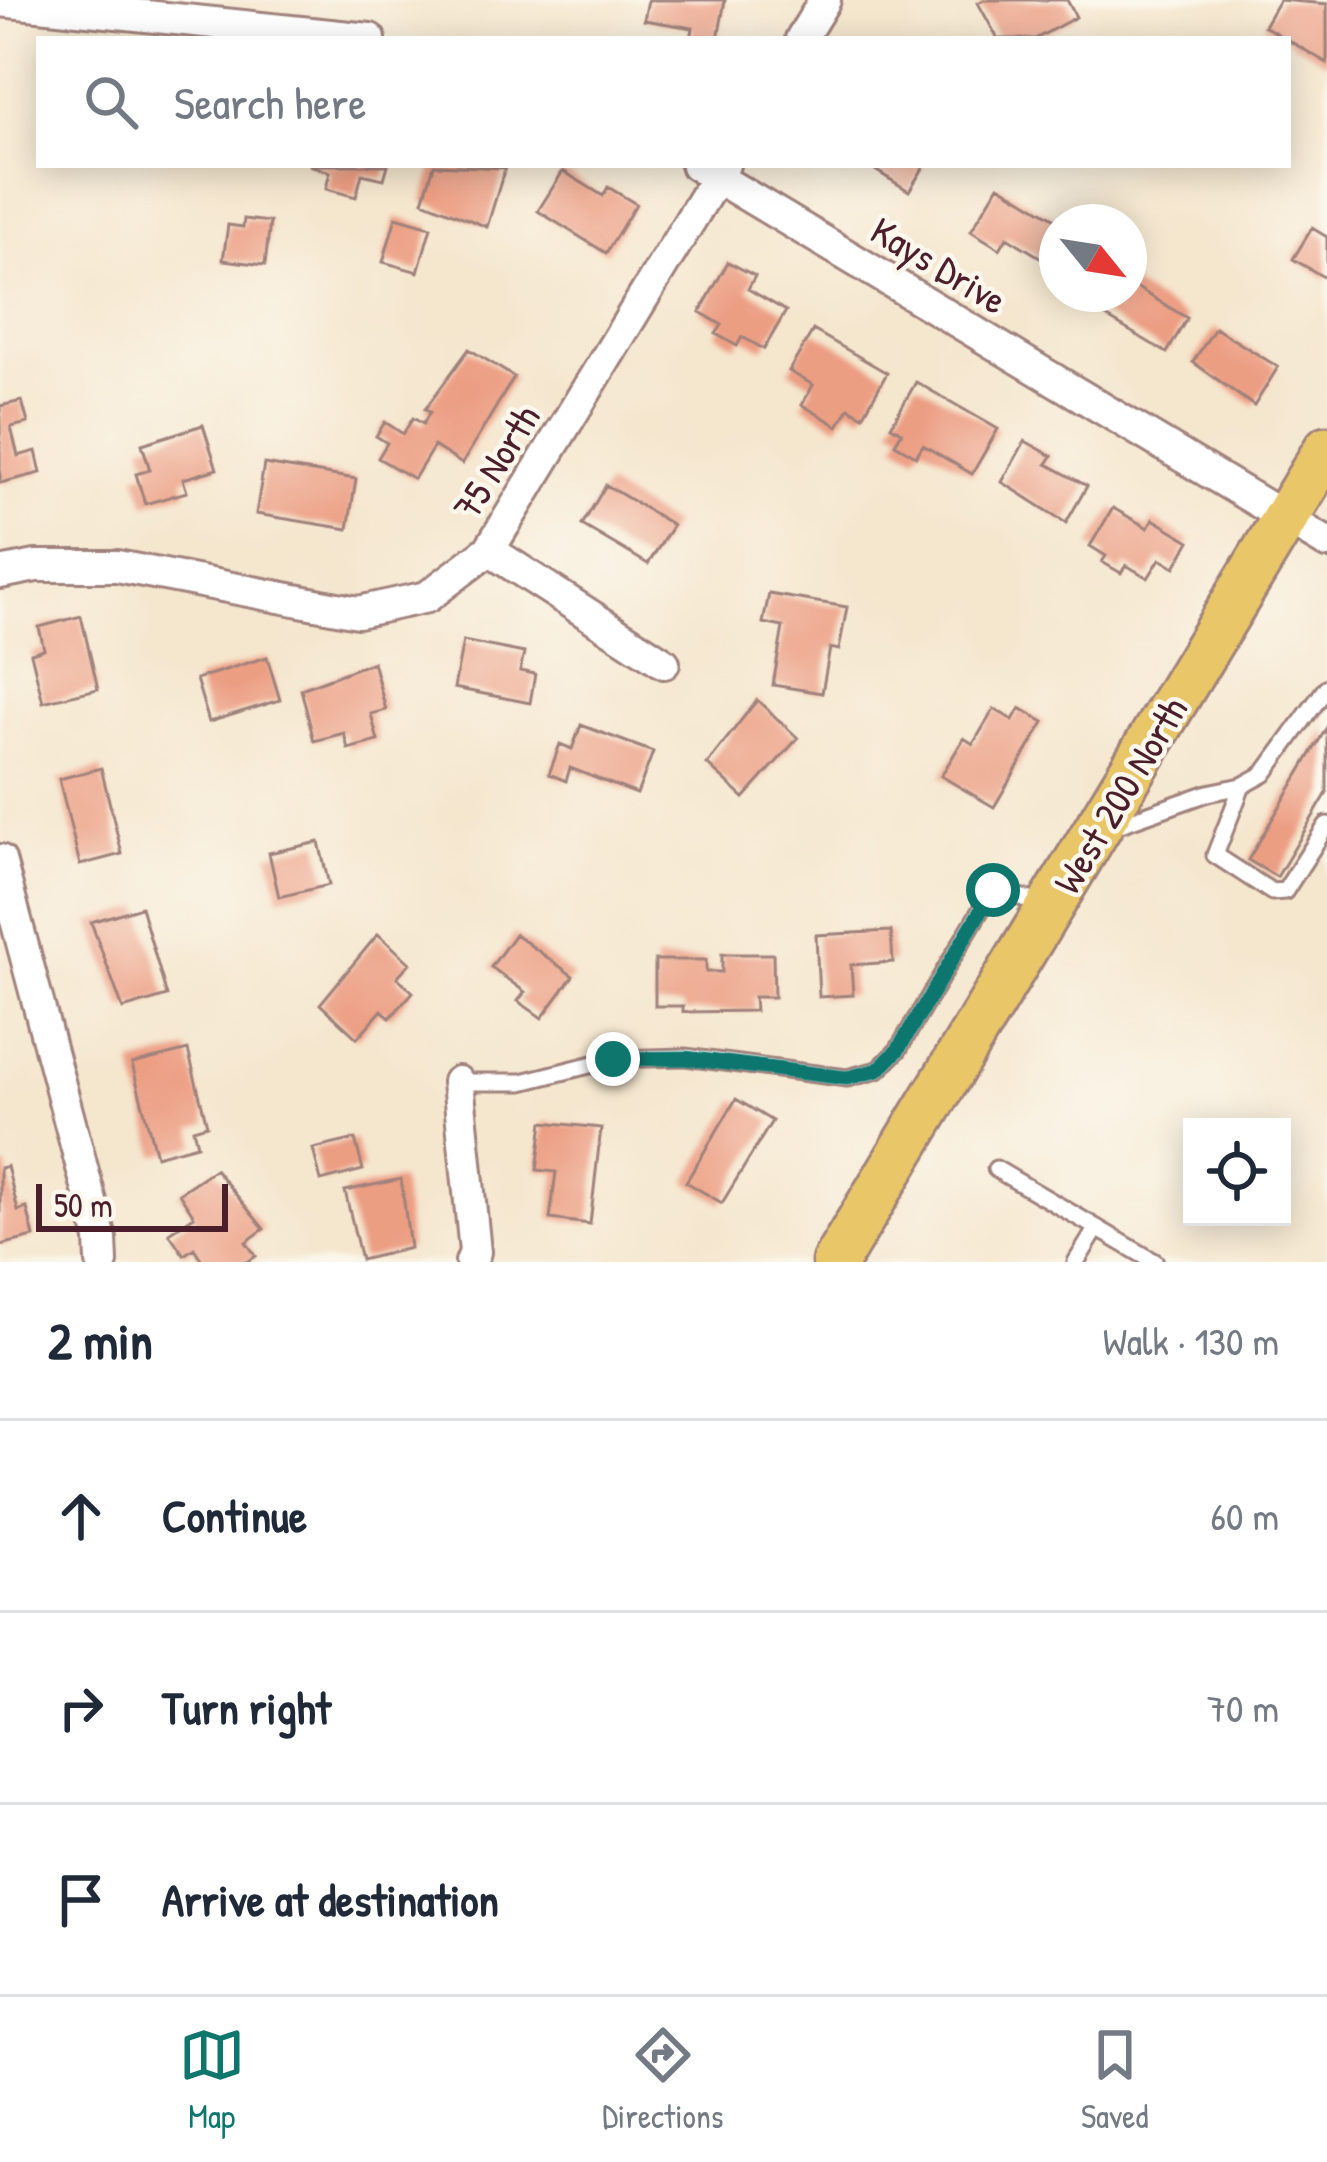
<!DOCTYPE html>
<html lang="en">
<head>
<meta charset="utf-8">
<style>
  body { margin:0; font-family:"Patrick Hand",sans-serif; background:#f2f2f3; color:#1f2937 }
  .controls { position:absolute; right:36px; bottom:36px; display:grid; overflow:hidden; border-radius:0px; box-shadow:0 6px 30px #0003 }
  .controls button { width:108px; height:108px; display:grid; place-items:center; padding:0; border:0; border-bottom:3px solid #e0e1e3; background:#fff; color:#1f2937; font:60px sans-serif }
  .compass { position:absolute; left:1039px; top:204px; width:108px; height:108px; border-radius:50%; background:#fff; box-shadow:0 6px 30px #0003; rotate:120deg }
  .scale { position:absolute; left:36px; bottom:30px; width:192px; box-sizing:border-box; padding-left:12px; border:6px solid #4a1f2b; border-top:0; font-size:33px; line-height:42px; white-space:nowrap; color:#4a1f2b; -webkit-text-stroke:9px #fbf7ec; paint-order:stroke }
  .stop { position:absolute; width:36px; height:36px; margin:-27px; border:9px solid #0f766e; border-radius:50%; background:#fff }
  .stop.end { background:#0f766e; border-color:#fff; box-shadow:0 3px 12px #0008 }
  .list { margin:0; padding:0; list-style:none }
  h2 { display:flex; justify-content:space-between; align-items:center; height:156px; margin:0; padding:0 48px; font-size:51px }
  h2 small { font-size:39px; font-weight:400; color:#747a83 }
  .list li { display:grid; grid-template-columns:78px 1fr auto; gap:36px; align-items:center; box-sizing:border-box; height:192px; padding:0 48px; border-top:3px solid #e0e1e3 }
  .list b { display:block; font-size:45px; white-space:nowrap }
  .list em { font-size:39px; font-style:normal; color:#747a83 }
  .icon { flex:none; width:66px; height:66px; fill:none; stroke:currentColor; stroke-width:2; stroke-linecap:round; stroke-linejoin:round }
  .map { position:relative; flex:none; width:1327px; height:1262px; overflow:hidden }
  .search { position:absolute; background:#fff; box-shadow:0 6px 30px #0003; left:36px; right:36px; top:36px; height:132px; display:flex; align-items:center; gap:30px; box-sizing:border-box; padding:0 42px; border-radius:0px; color:#747a83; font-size:45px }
  .sheet { height:732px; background:#fff }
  nav { display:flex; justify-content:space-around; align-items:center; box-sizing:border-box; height:168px; border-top:3px solid #e0e1e3; background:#fff; font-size:33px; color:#747a83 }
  nav a { display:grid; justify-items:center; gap:6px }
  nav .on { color:#0f766e }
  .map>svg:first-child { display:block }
  .building { fill:#ec9e83 }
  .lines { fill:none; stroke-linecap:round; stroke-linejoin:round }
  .lane-casing { stroke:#a0827c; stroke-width:21 }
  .street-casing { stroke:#a0827c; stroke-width:36 }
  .primary-casing { stroke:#a0827c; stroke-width:51 }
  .lane { stroke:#fff; stroke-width:15 }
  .street { stroke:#fff; stroke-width:30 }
  .primary { stroke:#e9c769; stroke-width:45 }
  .route { stroke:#0f766e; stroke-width:15 }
  .labels { text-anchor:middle; stroke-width:9; stroke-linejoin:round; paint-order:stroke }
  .street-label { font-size:39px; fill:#4a1f2b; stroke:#fbf7ec }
</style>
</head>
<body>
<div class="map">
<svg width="1327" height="1262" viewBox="0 0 1327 1262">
  <rect width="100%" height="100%" fill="#fbf7ec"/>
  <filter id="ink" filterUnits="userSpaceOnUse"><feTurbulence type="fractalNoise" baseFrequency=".00833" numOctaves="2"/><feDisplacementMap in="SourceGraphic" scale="24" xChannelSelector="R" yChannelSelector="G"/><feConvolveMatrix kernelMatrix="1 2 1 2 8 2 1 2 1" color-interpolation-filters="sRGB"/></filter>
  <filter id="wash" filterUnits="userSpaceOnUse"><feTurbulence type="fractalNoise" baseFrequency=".004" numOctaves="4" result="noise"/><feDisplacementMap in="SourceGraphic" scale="48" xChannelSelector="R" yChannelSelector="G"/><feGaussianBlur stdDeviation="2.7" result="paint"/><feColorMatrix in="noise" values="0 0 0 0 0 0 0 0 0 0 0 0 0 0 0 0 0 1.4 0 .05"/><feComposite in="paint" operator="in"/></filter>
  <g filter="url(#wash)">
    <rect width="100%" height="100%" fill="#f5e6ce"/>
    <g id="blocks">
      <path class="building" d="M648,0H725L718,39H691L693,28L644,20Z
        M984,0H1067L1076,17L1035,39H998L978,3Z
        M1279,0L1327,4V63L1264,26Z
        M309,165H388L384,179L362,174L356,197L326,189L330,172Z
        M434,165L505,168L487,227L423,201Z
        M867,165H925L909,191Z
        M563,171L603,196L608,187L636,204L606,253L538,211Z
        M999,185L1057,220V246L1048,262L1007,237L1000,249L971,231Z
        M396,217L431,227L418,272L383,262Z
        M244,219L270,222L265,265L223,260L228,225L243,227Z
        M1312,228L1327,237V279L1293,259Z
        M728,262L755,276L748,289L786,311L764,349L742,337L737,346L716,334L722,325L700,312Z
        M1129,283L1187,318L1167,353L1096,311L1105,295L1129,294Z
        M1215,328L1278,367L1254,406L1193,362Z
        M813,330L887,373L863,416L849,408L838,426L802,405L813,385L789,371Z
        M469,349L514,377L462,464L434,446L414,479L378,458L387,443L376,436L385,422L403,434L413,418L423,424L430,412L425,409Z
        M916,382L998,429L972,474L923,445L916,456L895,444L902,432L891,426Z
        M22,401L28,423L11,427L18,456L36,451L41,473L0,483V406Z
        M203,425L217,469L183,479L187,492L145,504L136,474L150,470L142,444Z
        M1025,441L1052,456L1047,464L1087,486L1066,523L1002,482Z
        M264,464L356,479L348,529L256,514Z
        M606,485L673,525L648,564L582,525Z
        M1113,508L1148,528L1153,519L1190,541L1175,567L1160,559L1148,578L1126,565L1121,573L1102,562L1106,556L1090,546Z
        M769,594L847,607L839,650L830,648L822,693L773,685L783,627L763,623Z
        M81,616L98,689L43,702L31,653L44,649L39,627Z
        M463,641L524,653L520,671L535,674L530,703L454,688Z
        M267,657L280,700L209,722L196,679Z
        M373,662L386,710L371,714L378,741L348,749L344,733L314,741L301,689Z
        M757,700L798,738L744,798L707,764Z
        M1020,708L1044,722L994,807L941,776L964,738L973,744L994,709L1013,720Z
        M581,725L653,752L637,794L570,768L566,781L549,774L560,744L572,749Z
        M1327,727V793L1277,877L1248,860Z
        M101,768L122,854L80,865L59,779Z
        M319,842L329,885L279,897L269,853Z
        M141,907L167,996L123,1009L91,922Z
        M891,931L893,962L851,965L853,995L819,997L816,935Z
        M378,934L410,963L397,977L413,992L390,1018L382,1010L357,1038L320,1004Z
        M515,934L573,976L542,1018L518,1001L525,992L491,967Z
        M722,954H773L774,997H754L755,1011L683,1012V1006H655V960H706V972H722Z
        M188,1050L207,1125L193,1129L197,1145L156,1156L132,1064Z
        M736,1099L772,1121L722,1203L686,1182Z
        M543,1122L601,1128L590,1224L550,1219L556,1172L537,1170Z
        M355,1139L363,1170L321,1181L313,1149Z
        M7,1166L18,1211L27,1208L34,1237L0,1245V1168Z
        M215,1169L264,1229L246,1242L256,1256L247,1262H203L194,1248L184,1255L169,1233L194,1216L179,1193Z
        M401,1179L410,1248L361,1260L345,1191Z"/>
    </g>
  </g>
  <g filter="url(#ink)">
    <use href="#blocks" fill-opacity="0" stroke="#a0827c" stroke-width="3"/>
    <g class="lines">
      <defs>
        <path id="lane" d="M1242,786L1215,855L1272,892L1285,891L1327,825
          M1109,828L1208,793L1242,786L1264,774L1327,687
          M458,1082H522L613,1059L685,1057L847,1078L878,1070L898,1050L993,889L1043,904
          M996,1169L1155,1262
          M1076,1262L1097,1228"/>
        <path id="street" d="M0,1L370,39
          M801,39L825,0
          M696,165L1327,543
          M489,550L664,663
          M0,573L36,566H117L358,612L427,597L489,550L724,165
          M0,860L101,1239L102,1262
          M458,1082L475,1252L471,1262"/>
        <path id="primary" d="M835,1262L1327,449"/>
      </defs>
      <use href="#lane" class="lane-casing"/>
      <use href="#street" class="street-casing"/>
      <use href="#primary" class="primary-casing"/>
      <use href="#lane" class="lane"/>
      <use href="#street" class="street"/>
      <use href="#primary" class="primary"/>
    </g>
  </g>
  <g class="lines" filter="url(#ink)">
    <path class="route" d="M613,1059L685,1058L847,1078L878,1070L898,1050L993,890"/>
  </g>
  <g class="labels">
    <g class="street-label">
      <text transform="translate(939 265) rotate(31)" y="14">Kays Drive</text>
      <text transform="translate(496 462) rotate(-58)" y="14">75 North</text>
      <text transform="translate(1120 795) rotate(-59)" y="14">West 200 North</text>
    </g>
  </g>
</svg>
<div class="controls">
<button><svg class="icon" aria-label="locate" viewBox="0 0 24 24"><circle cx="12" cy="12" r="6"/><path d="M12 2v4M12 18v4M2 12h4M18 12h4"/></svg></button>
</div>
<svg class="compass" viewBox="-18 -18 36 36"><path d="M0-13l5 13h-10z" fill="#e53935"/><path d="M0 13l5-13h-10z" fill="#747a83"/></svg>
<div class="scale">50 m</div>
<div class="stop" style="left:993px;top:890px"></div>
<div class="stop end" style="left:613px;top:1059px"></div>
<div class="search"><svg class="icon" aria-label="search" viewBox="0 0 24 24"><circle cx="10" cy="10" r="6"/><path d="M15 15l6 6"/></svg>Search here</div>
</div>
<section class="sheet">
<h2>2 min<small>Walk · 130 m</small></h2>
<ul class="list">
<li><svg class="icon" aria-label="ahead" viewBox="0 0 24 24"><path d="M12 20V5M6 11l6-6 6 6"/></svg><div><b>Continue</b></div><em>60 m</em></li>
<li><svg class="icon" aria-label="right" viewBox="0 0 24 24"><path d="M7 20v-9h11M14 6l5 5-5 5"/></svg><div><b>Turn right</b></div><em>70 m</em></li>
<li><svg class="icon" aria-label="arrive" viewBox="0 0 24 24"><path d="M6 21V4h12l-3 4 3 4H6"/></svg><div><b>Arrive at destination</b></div></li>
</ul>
</section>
<nav>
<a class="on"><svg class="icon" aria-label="map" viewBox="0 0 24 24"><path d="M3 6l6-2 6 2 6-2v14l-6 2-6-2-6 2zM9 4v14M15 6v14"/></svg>Map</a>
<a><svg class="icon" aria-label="directions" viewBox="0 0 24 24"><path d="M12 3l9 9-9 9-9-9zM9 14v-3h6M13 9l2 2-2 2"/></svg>Directions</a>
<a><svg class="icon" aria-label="saved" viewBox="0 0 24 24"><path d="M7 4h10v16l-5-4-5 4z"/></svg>Saved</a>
</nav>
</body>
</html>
